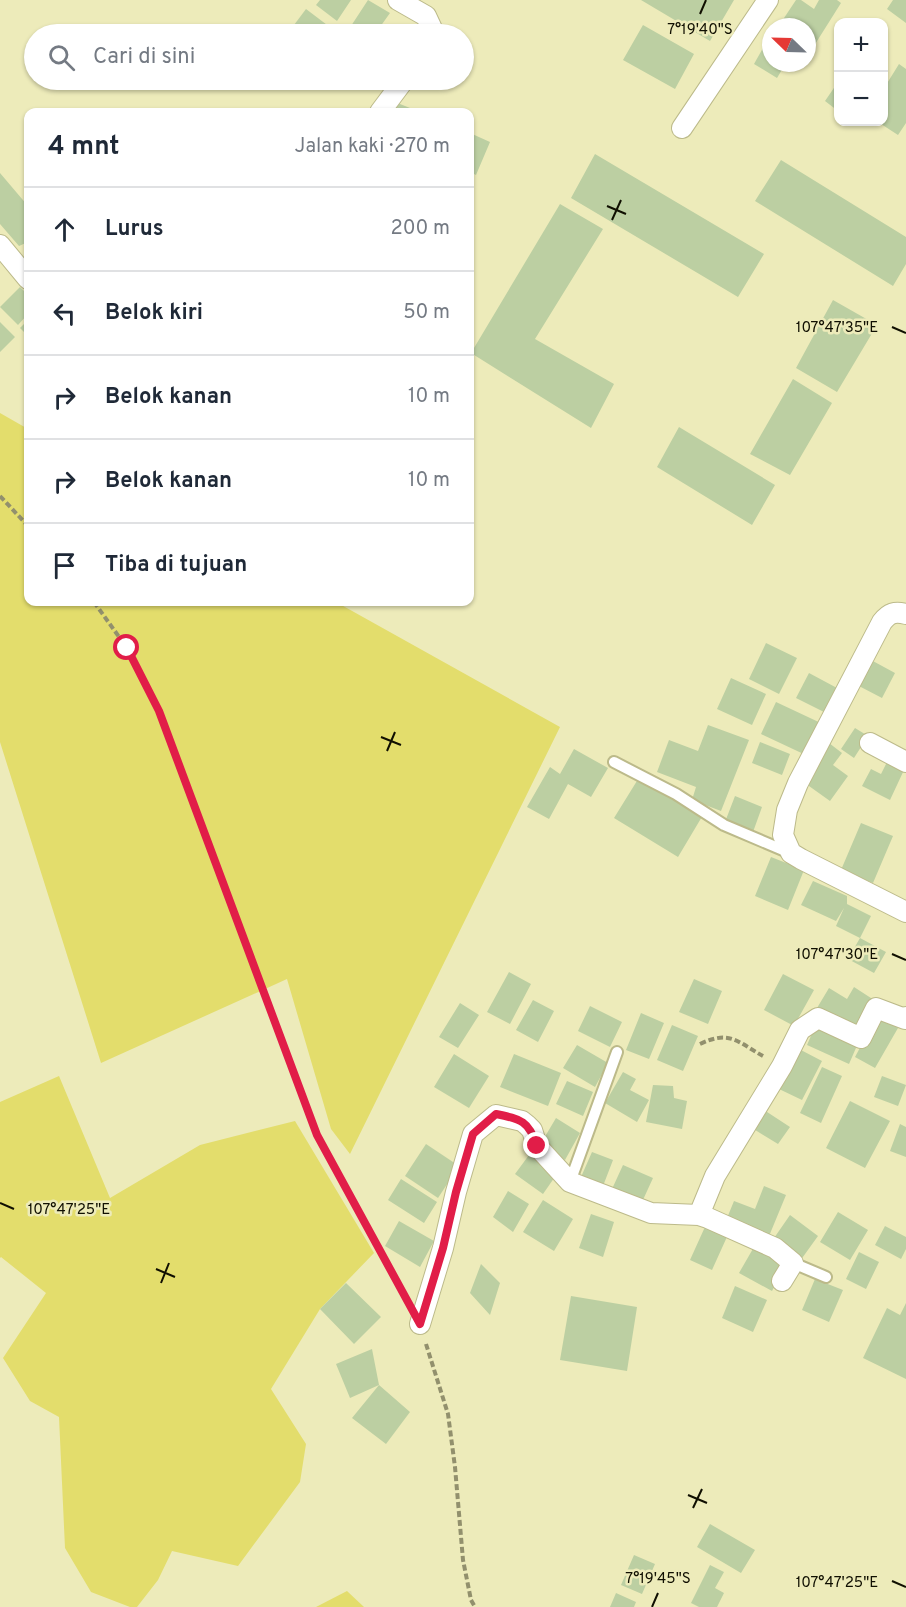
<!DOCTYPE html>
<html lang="id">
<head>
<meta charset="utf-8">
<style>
  body { margin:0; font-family:Overpass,sans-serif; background:#f6f6f7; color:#1f2937 }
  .controls { position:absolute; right:18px; top:18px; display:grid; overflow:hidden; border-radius:12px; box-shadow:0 2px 4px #0004 }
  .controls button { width:54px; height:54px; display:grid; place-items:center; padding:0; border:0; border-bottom:2px solid #e0e1e3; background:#fff; color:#1f2937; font:30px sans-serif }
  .compass { position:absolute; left:762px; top:18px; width:54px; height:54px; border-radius:50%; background:#fff; box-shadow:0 2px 4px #0004; rotate:293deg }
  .stop { position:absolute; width:18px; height:18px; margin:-14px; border:4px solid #e11d48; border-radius:50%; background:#fff }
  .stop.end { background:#e11d48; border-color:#fff; box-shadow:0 2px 6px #0008 }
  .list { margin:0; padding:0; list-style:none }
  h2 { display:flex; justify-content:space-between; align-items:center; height:78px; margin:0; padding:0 24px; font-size:26px }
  h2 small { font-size:20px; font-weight:400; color:#747a83 }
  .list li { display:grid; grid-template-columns:39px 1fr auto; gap:18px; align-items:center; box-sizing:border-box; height:84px; padding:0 24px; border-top:2px solid #e0e1e3 }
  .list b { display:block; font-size:22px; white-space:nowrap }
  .list em { font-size:20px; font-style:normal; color:#747a83 }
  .icon { flex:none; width:33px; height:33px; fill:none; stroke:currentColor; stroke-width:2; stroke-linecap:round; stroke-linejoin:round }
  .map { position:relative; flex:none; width:906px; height:1607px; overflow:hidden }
  .search { position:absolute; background:#fff; box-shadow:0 2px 4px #0004; left:24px; top:24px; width:450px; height:66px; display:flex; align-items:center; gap:15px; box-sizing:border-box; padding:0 21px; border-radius:33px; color:#747a83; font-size:22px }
  .panel { position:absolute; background:#fff; box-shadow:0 2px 4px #0004; left:24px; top:108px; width:450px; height:498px; border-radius:12px }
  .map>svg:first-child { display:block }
  .green { fill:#e3dd6c }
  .building { fill:#bccfa2 }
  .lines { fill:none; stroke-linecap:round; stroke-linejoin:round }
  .service-casing { stroke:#bcba8a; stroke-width:14 }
  .minor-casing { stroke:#bcba8a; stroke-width:22 }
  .path { stroke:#92906d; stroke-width:4; stroke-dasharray:6 3; stroke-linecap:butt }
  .service { stroke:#fff; stroke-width:10 }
  .minor { stroke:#fff; stroke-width:20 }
  .route { stroke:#e11d48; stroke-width:8 }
  .ticks { fill:none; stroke:#100f01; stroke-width:2 }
  .ticks-label { font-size:15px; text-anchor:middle; fill:#100f01; stroke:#edebba; stroke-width:5; stroke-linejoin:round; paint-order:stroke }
</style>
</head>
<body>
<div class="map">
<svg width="906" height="1607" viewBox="0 0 906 1607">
  <rect width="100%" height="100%" fill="#edebba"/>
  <path class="green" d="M0,413L28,429V602H336L560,727L350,1154L331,1129L287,979L101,1063L0,742Z
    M59,1076L110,1198L200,1145L295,1121L374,1253L320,1309L271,1389L306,1444L300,1482L238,1566L172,1551L158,1580L137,1607H130L91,1592L65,1548L59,1417L30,1401L3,1358L46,1293L1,1257L0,1258V1102Z
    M347,1591L364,1607H316Z"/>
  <path class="building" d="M320,0H351L337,21L316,5Z
    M368,0L390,13L375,34H363L351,26Z
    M641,0H734L710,41Z
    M796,0H801L814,9L819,0H837L841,3L807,57V27H778Z
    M893,0H906V23L887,9Z
    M306,9L339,34H298L291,29Z
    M643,25L694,54L675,89L623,60Z
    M763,48L771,53V63H786L777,78L754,64Z
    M899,64L906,69V123L898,135L878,122H884V83L886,85Z
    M257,80H272L265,87Z
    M838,82V111L825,101Z
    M395,102L420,112H390Z
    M470,133L490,142L476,175L470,172Z
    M595,154L764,254L738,297L571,198Z
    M781,160L906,237V264L893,286L755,201Z
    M0,173L28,206V242L19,246L0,224Z
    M560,204L603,229L535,339L614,384L591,428L471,353Z
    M20,287L28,295V314L18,325L0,307Z
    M833,300L877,325L837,392L796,368Z
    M28,320V336L20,328Z
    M0,322L15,337L0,352Z
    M793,379L832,403L790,475L750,454Z
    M679,427L775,485L752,525L657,467Z
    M766,643L797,658L779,694L749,679Z
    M871,660L895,673L882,698L857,685Z
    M809,673L837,688L824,712L796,698Z
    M731,678L766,694L752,725L717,709Z
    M776,702L825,725L810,757L761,734Z
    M708,725L749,740L721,811L692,800L696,787L657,772L669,740L698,751Z
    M855,728L868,736L854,758L841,749Z
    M760,742L790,754L782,775L752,763Z
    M829,743L842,753L833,765L848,776L830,801L802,781Z
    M574,749L608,768L591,797L568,784L549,819L527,807L550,767L560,774Z
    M887,762L904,770L890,800L862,786L871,769L881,774Z
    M640,776L703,815L678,857L614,818Z
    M735,796L762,807L753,832L725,822Z
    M861,823L893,836L873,883L841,870Z
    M771,857L804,870L788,910L755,896Z
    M813,881L847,896V904L871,916L860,938L836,926L844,908L836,921L801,905Z
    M860,938L886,952L874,973L848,959Z
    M509,972L531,984L510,1024L487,1012Z
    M783,974L814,990L794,1026L764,1010Z
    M694,979L722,991L708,1024L679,1012Z
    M854,987L874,1000L855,1031L817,1008L829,988L847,999Z
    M533,1000L554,1011L538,1042L516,1030Z
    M460,1003L479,1015L458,1048L439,1037Z
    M590,1006L622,1022L610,1047L578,1031Z
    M641,1013L664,1023L649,1059L626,1050Z
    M877,1016L898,1028L875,1068L855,1057Z
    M817,1022L859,1041L849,1064L807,1045Z
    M672,1025L698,1036L683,1071L657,1060Z
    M577,1045L608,1063L595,1087L563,1068Z
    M799,1049L822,1061L802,1100L779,1089Z
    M454,1054L489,1076L469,1108L434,1087Z
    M514,1054L561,1073L548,1106L500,1087Z
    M822,1067L842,1076L821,1123L800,1113Z
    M623,1072L636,1079L630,1090L649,1100L637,1122L605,1103Z
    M882,1076L906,1085L898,1106L874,1097Z
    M567,1081L593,1092L583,1116L556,1104Z
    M653,1085L673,1086L674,1098L687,1101L682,1129L646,1122Z
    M850,1101L890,1121L865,1168L826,1148Z
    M764,1110L790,1127L778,1144L752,1128Z
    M556,1118L580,1133L565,1160L540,1145Z
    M900,1124L906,1127V1157L890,1151Z
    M426,1144L459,1166L438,1198L405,1176Z
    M532,1151L559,1171L543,1194L515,1174Z
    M592,1152L613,1160L603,1186L581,1177Z
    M623,1165L653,1178L642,1202L612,1189Z
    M401,1179L437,1202L424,1223L388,1200Z
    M764,1186L786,1195L767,1241L725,1223L734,1201L755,1209Z
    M508,1191L529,1204L513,1232L493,1217Z
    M543,1200L573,1219L554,1251L523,1232Z
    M838,1212L868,1230L850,1260L820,1242Z
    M591,1214L614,1222L603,1257L579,1248Z
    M790,1215L818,1236L800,1261L772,1241Z
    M709,1218L731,1228L712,1270L690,1260Z
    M399,1221L434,1241L420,1267L385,1246Z
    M885,1226L906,1237V1249L901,1259L875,1245Z
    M754,1247L786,1265L772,1291L739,1273Z
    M859,1252L879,1262L866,1289L846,1279Z
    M481,1264L500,1283L490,1315L470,1293Z
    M815,1279L843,1290L829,1322L802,1310Z
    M346,1283L381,1317L354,1344L320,1309Z
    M735,1286L767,1300L753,1332L722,1318Z
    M571,1296L637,1307L627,1371L560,1360Z
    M906,1303V1379L863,1358L887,1308L900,1315Z
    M372,1349L379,1385L350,1398L336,1364Z
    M379,1385L410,1412L386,1444L352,1418Z
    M710,1524L755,1550L741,1573L697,1547Z
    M634,1555L655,1564L642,1594L621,1585Z
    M710,1565L724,1572L715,1588L724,1593L717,1607H699L691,1603Z
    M616,1593L636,1602L634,1607H610Z"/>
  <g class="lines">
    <defs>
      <path id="service" d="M614,762L676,794L724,825L790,853
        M570,1182L617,1052
        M793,1263L826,1277"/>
      <path id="minor" d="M398,0L426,16L433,31L431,34
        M380,112L404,80
        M682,128L768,0
        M0,245L28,279
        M906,614C895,611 889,613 882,622L798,783L787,810L783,835L791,853L801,859L906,912
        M870,743L906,762
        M699,1215L715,1176L782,1066L800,1030L818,1018L861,1038L876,1008L905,1019L906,1017
        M420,1324L443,1248L456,1192L473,1134L496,1115L522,1121L527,1125L532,1130L537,1146L570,1182L651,1213L699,1215L708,1218L775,1248L793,1263L782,1281"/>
    </defs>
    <use href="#service" class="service-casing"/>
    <use href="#minor" class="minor-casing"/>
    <path class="path" d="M0,496L28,526
      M94,602L127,648L159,711L317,1135L404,1296
      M700,1044C730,1030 736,1041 763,1056
      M426,1344L448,1414L455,1467L463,1560L471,1600L475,1607"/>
    <use href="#service" class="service"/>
    <use href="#minor" class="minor"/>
  </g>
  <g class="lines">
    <path class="route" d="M127,648L159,711L317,1135L420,1324L443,1248L456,1192L473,1134L496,1114C521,1119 529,1121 537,1146"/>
  </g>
  <path class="ticks" d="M700,14L706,0M607,206L626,214M612,220L621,200M892,327L906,333M381,737L401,745M387,751L395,732M892,954L906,960M0,1203L14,1209M156,1269L175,1277M161,1283L169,1263M688,1495L707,1503M693,1508L702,1489M892,1581L906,1587M652,1607L658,1593"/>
  <g class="ticks-label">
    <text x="700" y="34">7°19'40"S</text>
    <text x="837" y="332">107°47'35"E</text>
    <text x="837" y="959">107°47'30"E</text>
    <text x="69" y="1214">107°47'25"E</text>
    <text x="658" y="1583">7°19'45"S</text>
    <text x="837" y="1587">107°47'25"E</text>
  </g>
</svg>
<div class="controls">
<button>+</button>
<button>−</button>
</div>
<svg class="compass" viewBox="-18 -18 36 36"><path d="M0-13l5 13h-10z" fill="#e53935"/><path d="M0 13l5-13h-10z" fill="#747a83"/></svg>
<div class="stop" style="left:127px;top:648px"></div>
<div class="stop end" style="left:537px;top:1146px"></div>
<div class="search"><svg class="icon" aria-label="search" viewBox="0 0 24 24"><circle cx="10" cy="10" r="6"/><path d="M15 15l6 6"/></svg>Cari di sini</div>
<section class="panel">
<h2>4 mnt<small>Jalan kaki · 270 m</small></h2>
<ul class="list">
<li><svg class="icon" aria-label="ahead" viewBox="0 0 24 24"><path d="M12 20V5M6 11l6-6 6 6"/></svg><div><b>Lurus</b></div><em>200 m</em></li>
<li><svg class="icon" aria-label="left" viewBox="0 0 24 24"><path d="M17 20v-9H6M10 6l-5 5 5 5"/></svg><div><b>Belok kiri</b></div><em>50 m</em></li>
<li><svg class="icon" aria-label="right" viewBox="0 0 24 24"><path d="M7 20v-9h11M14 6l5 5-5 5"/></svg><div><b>Belok kanan</b></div><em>10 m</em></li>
<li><svg class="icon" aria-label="right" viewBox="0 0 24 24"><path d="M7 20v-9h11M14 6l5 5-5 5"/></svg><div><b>Belok kanan</b></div><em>10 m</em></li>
<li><svg class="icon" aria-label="arrive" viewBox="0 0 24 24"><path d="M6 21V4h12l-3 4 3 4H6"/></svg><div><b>Tiba di tujuan</b></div></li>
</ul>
</section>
</div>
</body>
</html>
